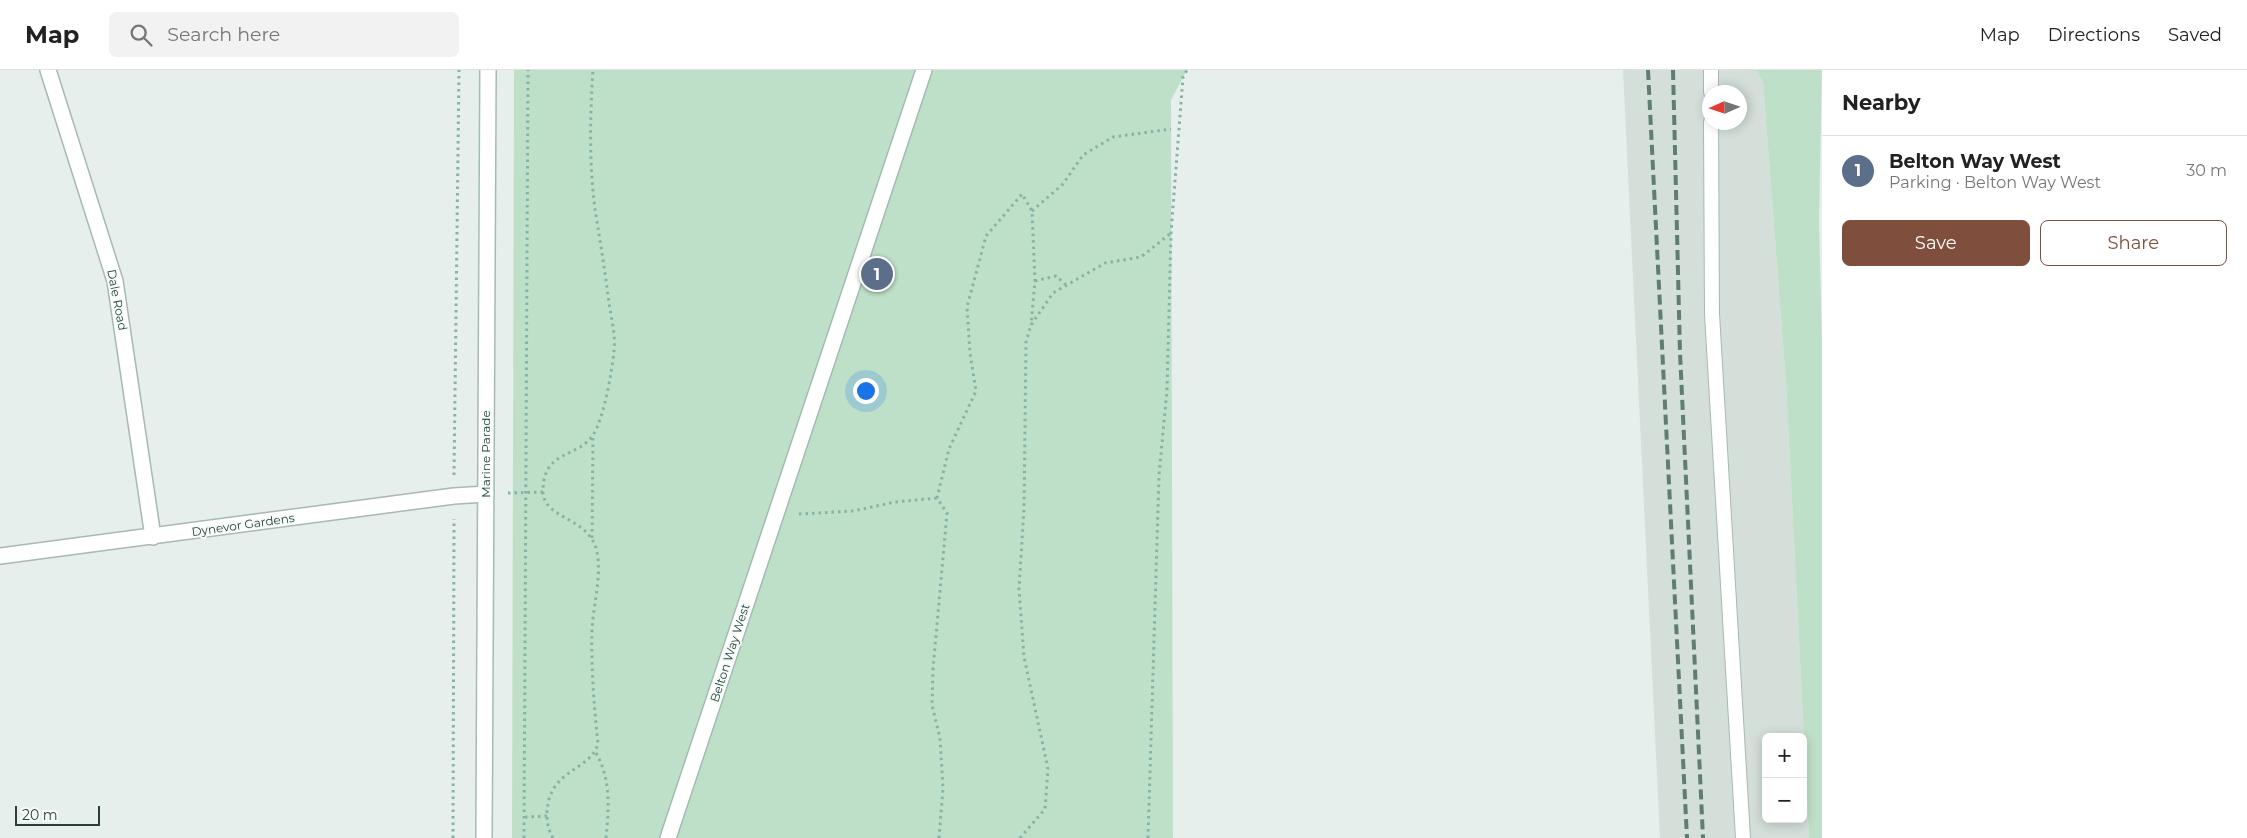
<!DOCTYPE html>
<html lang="en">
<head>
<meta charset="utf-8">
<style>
  body { margin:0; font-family:Montserrat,sans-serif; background:#f2f2f2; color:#222 }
  .controls { position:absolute; right:15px; bottom:15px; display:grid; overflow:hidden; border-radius:8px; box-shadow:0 2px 12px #0003 }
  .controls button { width:45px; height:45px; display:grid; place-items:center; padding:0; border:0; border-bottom:1px solid #e0e0e0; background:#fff; color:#222; font:25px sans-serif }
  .compass { position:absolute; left:1702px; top:15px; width:45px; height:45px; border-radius:50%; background:#fff; box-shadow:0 2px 12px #0003; rotate:267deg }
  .scale { position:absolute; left:15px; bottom:12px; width:85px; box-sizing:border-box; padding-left:5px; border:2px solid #24423a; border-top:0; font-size:14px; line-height:18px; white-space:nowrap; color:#24423a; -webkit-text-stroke:4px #f7fbf9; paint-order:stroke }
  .you { position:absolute; left:865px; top:320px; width:18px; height:18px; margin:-12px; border:4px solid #fff; border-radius:50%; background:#1a73e8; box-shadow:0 0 0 8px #1a73e833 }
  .badge { display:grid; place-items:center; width:32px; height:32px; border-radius:50%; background:#804e3d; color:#fff; font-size:16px; font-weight:700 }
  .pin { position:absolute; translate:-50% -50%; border:2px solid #fff; box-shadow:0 1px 5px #0006 }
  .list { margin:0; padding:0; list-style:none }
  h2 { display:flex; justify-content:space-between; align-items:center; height:65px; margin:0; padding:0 20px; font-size:21px }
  h2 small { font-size:16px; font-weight:400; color:#767676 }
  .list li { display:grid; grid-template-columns:32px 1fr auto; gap:15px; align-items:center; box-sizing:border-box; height:70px; padding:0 20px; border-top:1px solid #e0e0e0 }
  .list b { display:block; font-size:19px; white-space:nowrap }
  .list p { margin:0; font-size:16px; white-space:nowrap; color:#767676 }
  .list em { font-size:16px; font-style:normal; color:#767676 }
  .actions { display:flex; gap:10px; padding:15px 20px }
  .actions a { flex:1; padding:11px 0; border:1px solid #804e3d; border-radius:8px; text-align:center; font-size:18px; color:#804e3d }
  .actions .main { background:#804e3d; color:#fff }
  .icon { flex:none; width:28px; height:28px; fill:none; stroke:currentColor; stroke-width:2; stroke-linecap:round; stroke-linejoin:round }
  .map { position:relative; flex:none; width:1822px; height:768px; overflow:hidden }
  header { display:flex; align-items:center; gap:30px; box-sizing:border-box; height:70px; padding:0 25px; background:#fff; border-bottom:1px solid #e0e0e0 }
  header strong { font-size:24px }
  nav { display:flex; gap:28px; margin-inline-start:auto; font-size:18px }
  .search { width:350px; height:45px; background:#f2f2f2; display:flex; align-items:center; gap:12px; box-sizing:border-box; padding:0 18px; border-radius:8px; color:#767676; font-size:19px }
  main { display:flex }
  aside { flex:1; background:#fff }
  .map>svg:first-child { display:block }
  .built { fill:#d4dfda; fill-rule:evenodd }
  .green { fill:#bfe0c8 }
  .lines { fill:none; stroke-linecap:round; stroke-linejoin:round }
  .lane-casing { stroke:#a8b8b2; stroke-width:16 }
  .street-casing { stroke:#a8b8b2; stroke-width:18 }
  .secondary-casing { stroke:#a4bbb3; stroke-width:18 }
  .path { stroke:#86b3a5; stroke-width:3; stroke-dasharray:2.5 4; stroke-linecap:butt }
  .lane { stroke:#fff; stroke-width:14 }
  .street { stroke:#fff; stroke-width:15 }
  .secondary { stroke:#fff; stroke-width:15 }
  .rail { stroke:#5f7d75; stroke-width:4; stroke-dasharray:10 5; stroke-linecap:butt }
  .labels { text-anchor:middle; stroke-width:4; stroke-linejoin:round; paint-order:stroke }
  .street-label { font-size:12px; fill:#24423a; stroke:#f7fbf9 }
</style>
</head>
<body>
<header>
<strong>Map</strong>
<div class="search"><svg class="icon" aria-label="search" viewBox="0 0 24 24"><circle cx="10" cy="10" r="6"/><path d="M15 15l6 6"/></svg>Search here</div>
<nav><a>Map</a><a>Directions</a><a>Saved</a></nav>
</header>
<main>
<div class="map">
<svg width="1822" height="768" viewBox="0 0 1822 768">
  <rect width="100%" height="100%" fill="#e6efeb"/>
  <path class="built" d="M1623,0H1756L1763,12L1786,313L1809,768H1660ZM1710,22H1740V52H1710ZM1766,667H1803V749H1766Z"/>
  <path class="green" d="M514,0H1187L1171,30L1173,768H512Z
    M1756,0H1822L1819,151L1822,271V768H1809L1786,313L1763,12Z"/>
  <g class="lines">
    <defs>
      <path id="lane" d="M1711,0V22
        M1711,52L1712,244L1743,768"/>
      <path id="street" d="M48,0L115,211L153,467
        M0,486L454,426L486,424"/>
      <path id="secondary" d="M484,768L488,0
        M668,768L924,0"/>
    </defs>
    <use href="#lane" class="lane-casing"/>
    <use href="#street" class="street-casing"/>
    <use href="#secondary" class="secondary-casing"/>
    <path class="path" d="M1032,141L1063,114L1083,85L1113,67L1171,59
      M1035,211L1056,206L1066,215
      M454,405L459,0
      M508,423L543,422
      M799,444L853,441L895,432L937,428
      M592,468L593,365
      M596,683C611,708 609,740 606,768
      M525,747L547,746
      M453,768L454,449
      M524,768L528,0
      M553,768C548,760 547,751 547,742C549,699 590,701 598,674C594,636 591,598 592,561C593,534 603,505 596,478C586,446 542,449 543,420C544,379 577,389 593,365C604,348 612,301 614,281C616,265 611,248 609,233C605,201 600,170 595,139C589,93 590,46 593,0
      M939,768L943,718L940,668L932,635L933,599L947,443L937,428L949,379L976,321L970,283L967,237L986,166L1022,124L1032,141L1035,211L1031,255
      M1020,768L1045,739L1048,699L1024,587L1019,519L1024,439L1026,272L1031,255L1053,223L1105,193L1141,187L1171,163
      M1148,768L1159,405L1167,320L1171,163L1183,7L1187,0"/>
    <use href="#lane" class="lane"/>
    <use href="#street" class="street"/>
    <use href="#secondary" class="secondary"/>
    <path class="rail" d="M1648,0L1687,768
      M1673,0L1680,283L1703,768"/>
  </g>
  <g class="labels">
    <g class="street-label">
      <text transform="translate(117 230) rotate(79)" y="4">Dale Road</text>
      <text transform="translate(486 384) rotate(-90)" y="4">Marine Parade</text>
      <text transform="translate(243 455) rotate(-8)" y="4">Dynevor Gardens</text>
      <text transform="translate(730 583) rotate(-72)" y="4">Belton Way West</text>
    </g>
  </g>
</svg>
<div class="controls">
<button>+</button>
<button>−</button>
</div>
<svg class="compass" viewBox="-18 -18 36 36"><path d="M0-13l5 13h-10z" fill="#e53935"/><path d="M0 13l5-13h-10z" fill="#767676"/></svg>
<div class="scale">20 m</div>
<div class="you"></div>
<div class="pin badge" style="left:877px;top:204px;background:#5c6f8a">1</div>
</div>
<aside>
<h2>Nearby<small></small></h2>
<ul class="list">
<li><span class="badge" style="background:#5c6f8a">1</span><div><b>Belton Way West</b><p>Parking · Belton Way West</p></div><em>30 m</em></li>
</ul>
<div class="actions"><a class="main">Save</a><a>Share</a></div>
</aside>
</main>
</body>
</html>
